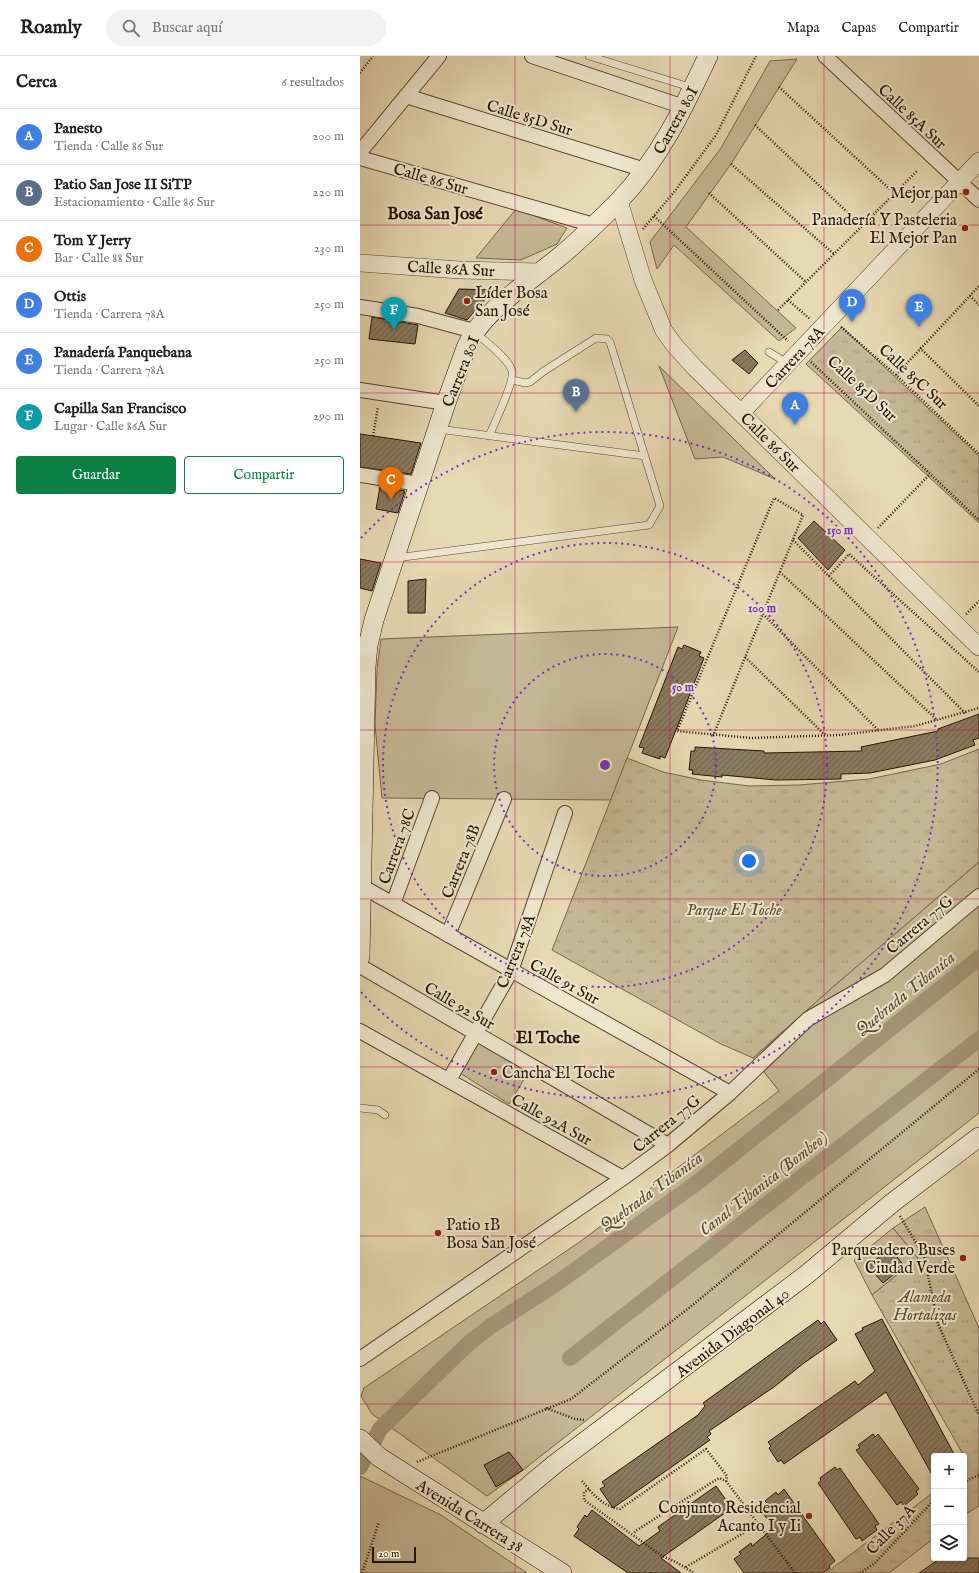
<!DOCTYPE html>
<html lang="es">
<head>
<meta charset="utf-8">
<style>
  body { margin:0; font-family:"IM FELL English",serif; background:#f2f2f2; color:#222 }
  .controls { position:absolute; right:12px; bottom:12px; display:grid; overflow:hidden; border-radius:4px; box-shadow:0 2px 6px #0003 }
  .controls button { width:36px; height:36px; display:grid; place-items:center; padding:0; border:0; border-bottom:1px solid #e0e0e0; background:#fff; color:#222; font:20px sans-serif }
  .scale { position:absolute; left:12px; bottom:10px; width:44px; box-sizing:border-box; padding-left:4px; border:2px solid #251403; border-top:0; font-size:11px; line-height:14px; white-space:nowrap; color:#251403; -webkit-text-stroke:3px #efe6ce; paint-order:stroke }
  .you { position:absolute; left:389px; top:805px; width:14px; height:14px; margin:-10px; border:3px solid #fff; border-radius:50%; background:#1a73e8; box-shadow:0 0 0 6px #1a73e833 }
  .badge { display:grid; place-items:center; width:26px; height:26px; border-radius:50%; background:#0b8043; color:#fff; font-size:13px; font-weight:700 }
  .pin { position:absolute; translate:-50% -33px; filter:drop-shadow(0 1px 2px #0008) }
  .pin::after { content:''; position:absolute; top:21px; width:14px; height:12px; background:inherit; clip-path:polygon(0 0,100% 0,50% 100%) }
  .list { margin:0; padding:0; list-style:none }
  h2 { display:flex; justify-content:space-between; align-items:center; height:52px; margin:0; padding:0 16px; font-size:17px }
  h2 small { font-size:13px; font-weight:400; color:#767676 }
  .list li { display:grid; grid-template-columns:26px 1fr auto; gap:12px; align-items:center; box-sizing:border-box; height:56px; padding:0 16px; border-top:1px solid #e0e0e0 }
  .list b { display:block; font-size:15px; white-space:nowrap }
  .list p { margin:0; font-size:13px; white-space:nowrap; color:#767676 }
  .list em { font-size:13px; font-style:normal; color:#767676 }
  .actions { display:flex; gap:8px; padding:12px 16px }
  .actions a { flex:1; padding:9px 0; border:1px solid #0b8043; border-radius:4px; text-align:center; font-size:14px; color:#0b8043 }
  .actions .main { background:#0b8043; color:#fff }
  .icon { flex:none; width:22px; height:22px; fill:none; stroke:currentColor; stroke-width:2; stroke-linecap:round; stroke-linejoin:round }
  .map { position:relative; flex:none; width:619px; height:1517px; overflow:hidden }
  header { display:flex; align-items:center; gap:24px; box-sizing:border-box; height:56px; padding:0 20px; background:#fff; border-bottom:1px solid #e0e0e0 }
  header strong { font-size:19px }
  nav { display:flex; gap:22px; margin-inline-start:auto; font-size:14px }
  .search { width:280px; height:36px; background:#f2f2f2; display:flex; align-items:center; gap:10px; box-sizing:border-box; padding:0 14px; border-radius:22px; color:#767676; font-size:15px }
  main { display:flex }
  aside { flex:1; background:#fff }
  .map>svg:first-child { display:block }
  .grass { fill:#c6b896; stroke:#76664c }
  .park { fill:url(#park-tufts); stroke:#76664c }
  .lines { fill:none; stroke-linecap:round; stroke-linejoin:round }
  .canal { stroke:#a59678; stroke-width:16 }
  .building { fill:url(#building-hatch); stroke:#251403 }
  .service-casing { stroke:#56452f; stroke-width:8 }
  .minor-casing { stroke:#56452f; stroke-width:16 }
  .tertiary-casing { stroke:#56452f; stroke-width:18 }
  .secondary-casing { stroke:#251403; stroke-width:20 }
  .path { stroke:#251403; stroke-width:2.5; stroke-dasharray:1 2; stroke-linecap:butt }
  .service { stroke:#efe6ce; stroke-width:7 }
  .minor { stroke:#efe6ce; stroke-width:14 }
  .tertiary { stroke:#efe6ce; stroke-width:17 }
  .secondary { stroke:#efe6ce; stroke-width:19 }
  .grid { fill:none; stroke:#c2185b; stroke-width:1; stroke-opacity:0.55 }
  .ring { fill:none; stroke:#7b2cbf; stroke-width:2; stroke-dasharray:2 4 }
  .poi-dot { fill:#8f2418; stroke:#efe6ce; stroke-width:1.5 }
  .labels { text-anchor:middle; stroke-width:4; stroke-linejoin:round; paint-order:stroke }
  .street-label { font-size:16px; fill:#251403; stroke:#efe6ce }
  .poi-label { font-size:16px; fill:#251403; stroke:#efe6ce; text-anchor:end }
  .park-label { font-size:16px; font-style:italic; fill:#5d4d36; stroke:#efe6ce }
  .neighbourhood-label { font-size:17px; font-weight:bold; fill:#251403; stroke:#efe6ce }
  .water-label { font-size:17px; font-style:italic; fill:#584832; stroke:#efe6ce }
  .centre { fill:#7b2cbf; stroke:#efe6ce; stroke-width:2 }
  .ring-label { font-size:12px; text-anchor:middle; font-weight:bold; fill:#7b2cbf; stroke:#efe6ce; stroke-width:4; stroke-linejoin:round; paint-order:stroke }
</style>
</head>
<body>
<header>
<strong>Roamly</strong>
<div class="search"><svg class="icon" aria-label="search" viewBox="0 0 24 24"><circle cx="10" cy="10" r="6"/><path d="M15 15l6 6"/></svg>Buscar aquí</div>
<nav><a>Mapa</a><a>Capas</a><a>Compartir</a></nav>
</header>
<main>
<aside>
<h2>Cerca<small>6 resultados</small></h2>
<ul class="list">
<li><span class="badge" style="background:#3f7fe0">A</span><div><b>Panesto</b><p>Tienda · Calle 86 Sur</p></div><em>200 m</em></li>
<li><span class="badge" style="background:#5c6f8a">B</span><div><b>Patio San Jose II SiTP</b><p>Estacionamiento · Calle 86 Sur</p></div><em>220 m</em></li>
<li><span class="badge" style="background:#e8710a">C</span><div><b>Tom Y Jerry</b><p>Bar · Calle 88 Sur</p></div><em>230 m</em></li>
<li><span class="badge" style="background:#3f7fe0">D</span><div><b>Ottis</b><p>Tienda · Carrera 78A</p></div><em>250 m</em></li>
<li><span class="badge" style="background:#3f7fe0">E</span><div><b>Panadería Panquebana</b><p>Tienda · Carrera 78A</p></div><em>250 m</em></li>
<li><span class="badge" style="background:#0f9aa8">F</span><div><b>Capilla San Francisco</b><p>Lugar · Calle 86A Sur</p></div><em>290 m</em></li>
</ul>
<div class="actions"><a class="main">Guardar</a><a>Compartir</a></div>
</aside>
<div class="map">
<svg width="619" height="1517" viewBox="0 0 619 1517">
  <defs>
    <pattern id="park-tufts" width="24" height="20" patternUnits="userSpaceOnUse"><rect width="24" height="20" fill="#c6b896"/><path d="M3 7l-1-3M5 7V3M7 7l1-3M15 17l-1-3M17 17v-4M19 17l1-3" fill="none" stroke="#aa9d80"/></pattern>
    <pattern id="building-hatch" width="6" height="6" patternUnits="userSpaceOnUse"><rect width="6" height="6" fill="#8a7a5f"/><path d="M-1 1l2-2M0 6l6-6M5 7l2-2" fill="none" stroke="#71634c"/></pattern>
  </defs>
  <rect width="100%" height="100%" fill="#e7d9b4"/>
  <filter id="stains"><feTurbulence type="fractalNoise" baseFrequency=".005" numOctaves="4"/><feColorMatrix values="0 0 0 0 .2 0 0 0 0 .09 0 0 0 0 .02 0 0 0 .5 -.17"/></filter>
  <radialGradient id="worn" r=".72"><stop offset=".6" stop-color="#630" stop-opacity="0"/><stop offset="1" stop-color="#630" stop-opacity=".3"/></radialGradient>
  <path class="grass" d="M437,3L371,108L326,171L436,272L419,285L314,189L297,213L290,186L361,92L410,5Z
    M156,153L207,172L197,188L161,204L116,202Z
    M299,310L415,423L363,401L335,403Z
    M318,571L251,744L22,742L15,669L17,614L21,583Z
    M619,806V1057L163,1414L127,1440L12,1358L1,1340L4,1332L221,1185L419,1035L393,1002L474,930Z
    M119,985L169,1015L149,1048L100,1017Z
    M533,1172L558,1202L512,1239L494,1204Z
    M0,1420L81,1459L167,1517H0Z"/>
  <path class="park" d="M482,271L619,400V467L446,308Z
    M619,693V806L474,930L393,1002L361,988L192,894L267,702L303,716L341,724L389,730L439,729L509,723L581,708Z
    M565,1151L619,1272V1450L604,1459L605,1405L604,1400L512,1239L558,1202L533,1172Z
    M574,1436V1482L529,1517H466Z"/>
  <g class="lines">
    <path class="canal" d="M210,1302L619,983
      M0,1411L20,1373L109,1287L131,1270L197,1227L338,1126L619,902"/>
  </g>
  <path class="building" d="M99,233L133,234L107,264L85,257Z
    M12,261L58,269L55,288L9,283Z
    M385,294L398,307L389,318L372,304Z
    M0,378L61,387L51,418L0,411Z
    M20,431L45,435L38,457L16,453Z
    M454,465L485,494L468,514L438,482Z
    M0,503L21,507L12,535L0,532Z
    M66,523L65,557H48V525Z
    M324,589L341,596L339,600L344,602L305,702L300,700V703L282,697L284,692L279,691L318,591L322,593Z
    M619,658V682L613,684L615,689L575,704L510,717L481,718V723L416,724L362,719V721L332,718L333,714H329L331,695H335V691L404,695V697L502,695L501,691L578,675V673Z
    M530,1192L544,1210L523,1227L508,1210Z
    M522,1263L595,1400H574V1422L526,1336L424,1408L421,1404L418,1406L409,1392L411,1390L408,1386L495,1325L498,1329L515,1315L495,1278L503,1274L502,1272Z
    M458,1264L461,1268L464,1265L477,1284L444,1307L414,1331L349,1375L351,1378L347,1381L350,1384L253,1452L240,1433L245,1430L242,1426L338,1359L345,1350L343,1347Z
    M513,1378L515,1381L518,1378L559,1433L556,1435L558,1438L544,1450L541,1446L537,1449L496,1394L500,1392L498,1389Z
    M149,1396L163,1414L136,1431L124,1409Z
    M475,1411L477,1414L480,1412L519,1468L515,1470L517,1474L502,1485L500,1481L496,1483L458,1427L461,1425L460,1422Z
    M356,1430L372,1452L301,1502L321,1517H268L214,1480L219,1473L217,1471L225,1459L227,1461L232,1454L279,1490L300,1475L298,1471Z
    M424,1433L475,1505L469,1510L470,1512L463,1517H384L374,1503L381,1498L379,1496L391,1487L392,1490L414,1472L399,1452L407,1447L405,1445L416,1436L418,1439Z
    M581,1502H619V1517H559Z"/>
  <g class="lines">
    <defs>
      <path id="service" d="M229,0L333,32
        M116,277C126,286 149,303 152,315C155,325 134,368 129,380
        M409,296L427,307
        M78,373L285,400
        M36,502L289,469L300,450L250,286L247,283L236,282L184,315L170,326L165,327L152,324
        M0,1052L18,1054L25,1059"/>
      <path id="minor" d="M172,0L324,51
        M465,0L619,144
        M46,40L285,114
        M0,96L79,0
        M0,102L234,169
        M0,251L58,260L114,275
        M0,334L86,347
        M0,419L59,428
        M3,831L370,1037
        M33,848L72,742
        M88,879L144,743
        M0,910L308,1089
        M0,975L263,1122
        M89,1024L151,915L205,757
        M0,1303L263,1122L308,1089L370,1037L448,963L525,919L619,840"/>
      <path id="tertiary" d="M259,145L283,224L304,275L315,290L335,312L619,591
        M0,207L100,214L182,216
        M381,357L619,105"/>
      <path id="secondary" d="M0,901L6,611L8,589L14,564L86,347L106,292C120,257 169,226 198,202C219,185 239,165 258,146C299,104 323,53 348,0
        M0,1383L19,1401L202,1517
        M123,1468L195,1408L446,1219L532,1147L619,1081"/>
    </defs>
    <use href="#service" class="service-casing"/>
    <use href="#minor" class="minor-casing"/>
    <use href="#tertiary" class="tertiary-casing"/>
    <use href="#secondary" class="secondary-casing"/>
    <path class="path" d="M0,17L13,0
      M419,31L534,137
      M395,69L502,170
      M371,108L474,198
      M349,137L446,226
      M294,160L428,285
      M283,173L315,135L356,79L396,0
      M610,240L619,249
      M428,244L450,263
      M418,254L557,115
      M481,271L536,319L619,398
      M560,292L619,350
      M451,306L619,464
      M536,319L619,230
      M13,380L18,351
      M518,472L570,418
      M433,484L605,657
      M420,516L577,664
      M469,520L489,498L619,616
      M403,558L519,675
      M606,558L619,545
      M385,601L465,679
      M353,680L443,459L414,442L317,675L391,682L479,679L555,670L619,652
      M540,1160L564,1200L578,1268L619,1359
      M186,1352L215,1363L225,1364
      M57,1406L211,1343L329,1252L619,1013
      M222,1425C232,1437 243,1451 260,1453L346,1393L367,1420L366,1425L359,1422L277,1474L273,1478
      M366,1425L435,1517
      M604,1426L619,1419
      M229,1433L224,1436V1444L302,1500L316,1506L334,1517
      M326,1511L397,1469
      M2,1517L19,1466
      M500,1517L515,1507L574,1444"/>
    <use href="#service" class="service"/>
    <use href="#minor" class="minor"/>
    <use href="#tertiary" class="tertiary"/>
    <use href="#secondary" class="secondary"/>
  </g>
  <path class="grid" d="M155,0V1517M310,0V1517M464,0V1517M0,169H619M0,337H619M0,506H619M0,674H619M0,843H619M0,1011H619M0,1180H619M0,1348H619"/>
  <g class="ring">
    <circle cx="245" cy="709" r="111"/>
    <circle cx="245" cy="709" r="222"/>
    <path d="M1 482A333 333 0 1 1 1 936"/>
  </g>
  <g class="poi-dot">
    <circle cx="606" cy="136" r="4"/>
    <circle cx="605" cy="172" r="4"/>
    <circle cx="107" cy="245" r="4"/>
    <circle cx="134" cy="1016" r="4"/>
    <circle cx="78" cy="1177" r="4"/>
    <circle cx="603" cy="1202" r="4"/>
    <circle cx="449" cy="1460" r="4"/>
  </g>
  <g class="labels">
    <g class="street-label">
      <text transform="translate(553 60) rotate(43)" y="6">Calle 85A Sur</text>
      <text transform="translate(170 61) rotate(17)" y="6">Calle 85D Sur</text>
      <text transform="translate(315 64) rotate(-61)" y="6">Carrera 80I</text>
      <text transform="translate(71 122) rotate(16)" y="6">Calle 86 Sur</text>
      <text transform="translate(91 212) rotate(3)" y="6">Calle 86A Sur</text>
      <text transform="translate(434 301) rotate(-47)" y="6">Carrera 78A</text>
      <text transform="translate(100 315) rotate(-68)" y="6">Carrera 80I</text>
      <text transform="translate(554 320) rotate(43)" y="6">Calle 85C Sur</text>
      <text transform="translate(503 332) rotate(43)" y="6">Calle 85D Sur</text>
      <text transform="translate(411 386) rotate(45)" y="6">Calle 86 Sur</text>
      <text transform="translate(36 790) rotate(-70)" y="6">Carrera 78C</text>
      <text transform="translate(100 805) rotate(-68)" y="6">Carrera 78B</text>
      <text transform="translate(559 868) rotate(-40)" y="6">Carrera 77G</text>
      <text transform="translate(155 895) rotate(-68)" y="6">Carrera 78A</text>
      <text transform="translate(205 925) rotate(29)" y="6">Calle 91 Sur</text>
      <text transform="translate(100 949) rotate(30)" y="6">Calle 92 Sur</text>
      <text transform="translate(192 1063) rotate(29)" y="6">Calle 92A Sur</text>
      <text transform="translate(306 1067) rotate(-39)" y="6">Carrera 77G</text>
      <text transform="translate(372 1276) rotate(-37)" y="6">Avenida Diagonal 40</text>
      <text transform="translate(110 1459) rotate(32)" y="6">Avenida Carrera 38</text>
      <text transform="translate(530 1473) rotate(-46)" y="6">Calle 37A</text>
    </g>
    <g class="poi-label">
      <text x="598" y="142">Mejor pan</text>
      <text x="597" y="169">Panadería Y Pasteleria<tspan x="597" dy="18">El Mejor Pan</tspan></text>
      <text x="115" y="242" text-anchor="start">Líder Bosa<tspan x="115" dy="18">San José</tspan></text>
      <text x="142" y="1022" text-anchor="start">Cancha El Toche</text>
      <text x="86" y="1174" text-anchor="start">Patio 1B<tspan x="86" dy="18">Bosa San José</tspan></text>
      <text x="595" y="1199">Parqueadero Buses<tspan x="595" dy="18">Ciudad Verde</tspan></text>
      <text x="441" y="1457">Conjunto Residencial<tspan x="441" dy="18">Acanto I y Ii</tspan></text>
    </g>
    <g class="park-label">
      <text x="374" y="859">Parque El Toche</text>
      <text x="565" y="1246">Alameda<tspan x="565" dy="18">Hortalizas</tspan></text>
    </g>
    <g class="neighbourhood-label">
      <text x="75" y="163">Bosa San José</text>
      <text x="188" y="987">El Toche</text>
    </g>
    <g class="water-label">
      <text transform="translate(545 937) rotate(-39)" y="6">Quebrada Tibaníca</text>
      <text transform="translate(403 1127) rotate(-38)" y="6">Canal Tibanica (Bombeo)</text>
      <text transform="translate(291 1135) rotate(-36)" y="6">Quebrada Tibaníca</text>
    </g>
  </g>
  <circle cx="245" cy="709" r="6" class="centre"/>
  <g class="ring-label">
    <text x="480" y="478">150 m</text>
    <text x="402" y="556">100 m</text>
    <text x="323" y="635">50 m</text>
  </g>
  <rect width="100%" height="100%" filter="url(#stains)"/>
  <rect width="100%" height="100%" fill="url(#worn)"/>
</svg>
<div class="controls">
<button>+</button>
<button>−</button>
<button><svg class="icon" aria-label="layers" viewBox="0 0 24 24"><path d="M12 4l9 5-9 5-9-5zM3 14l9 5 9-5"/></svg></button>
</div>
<div class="scale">20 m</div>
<div class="you"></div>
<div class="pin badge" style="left:435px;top:369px;background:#3f7fe0">A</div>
<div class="pin badge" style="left:216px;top:356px;background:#5c6f8a">B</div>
<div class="pin badge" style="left:31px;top:444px;background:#e8710a">C</div>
<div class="pin badge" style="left:492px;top:266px;background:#3f7fe0">D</div>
<div class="pin badge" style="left:559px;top:271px;background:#3f7fe0">E</div>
<div class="pin badge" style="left:34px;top:274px;background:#0f9aa8">F</div>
</div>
</main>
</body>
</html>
